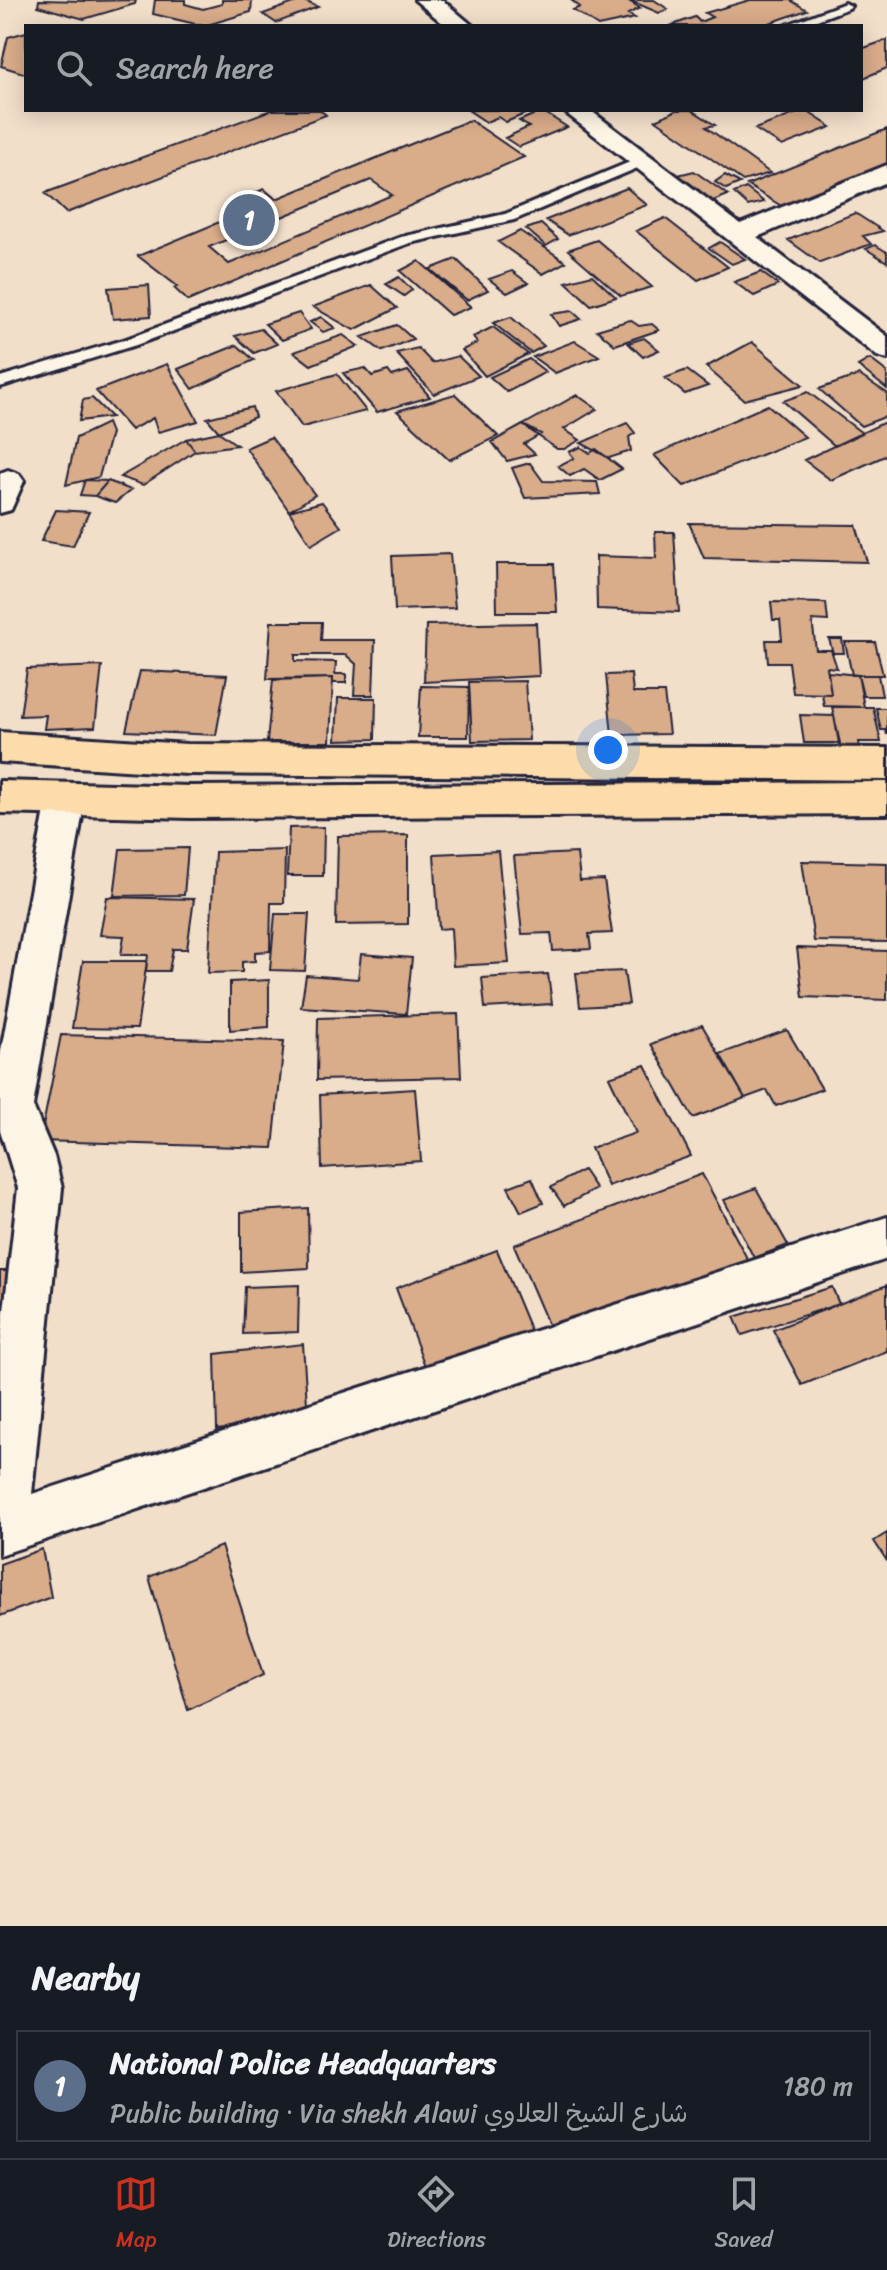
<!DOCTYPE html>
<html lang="en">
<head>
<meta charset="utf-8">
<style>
  body { margin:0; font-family:Sriracha,"Playpen Sans Arabic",sans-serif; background:#20242c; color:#f1f3f6 }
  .you { position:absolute; left:608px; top:750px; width:28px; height:28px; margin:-20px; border:6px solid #fff; border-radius:50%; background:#1a73e8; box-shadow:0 0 0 12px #1a73e833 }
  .badge { display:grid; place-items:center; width:52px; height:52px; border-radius:50%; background:#c8321e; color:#fff; font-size:26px; font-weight:700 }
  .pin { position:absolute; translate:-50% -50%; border:4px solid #fff; box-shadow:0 2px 8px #0006 }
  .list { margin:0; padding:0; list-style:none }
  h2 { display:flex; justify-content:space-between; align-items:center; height:104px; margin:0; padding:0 32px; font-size:34px }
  h2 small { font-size:26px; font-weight:400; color:#9ea1a6 }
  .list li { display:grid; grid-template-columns:52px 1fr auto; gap:24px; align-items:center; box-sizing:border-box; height:112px; margin:0 16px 16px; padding:0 16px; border:2px solid #363941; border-radius:0px }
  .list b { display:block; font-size:30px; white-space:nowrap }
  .list p { margin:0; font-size:26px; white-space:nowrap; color:#9ea1a6 }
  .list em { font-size:26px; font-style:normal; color:#9ea1a6 }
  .icon { flex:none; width:44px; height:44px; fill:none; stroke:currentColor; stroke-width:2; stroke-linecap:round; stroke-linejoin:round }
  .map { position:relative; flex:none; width:887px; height:1926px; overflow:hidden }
  .search { position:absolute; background:#171b24; box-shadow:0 4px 20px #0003; left:24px; right:24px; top:24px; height:88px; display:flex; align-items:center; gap:20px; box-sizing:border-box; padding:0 28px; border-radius:0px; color:#9ea1a6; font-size:30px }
  .sheet { height:232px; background:#171b24 }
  nav { display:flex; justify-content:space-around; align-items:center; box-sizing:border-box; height:112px; border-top:2px solid #363941; background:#171b24; font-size:22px; color:#9ea1a6 }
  nav a { display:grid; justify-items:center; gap:4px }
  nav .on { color:#c8321e }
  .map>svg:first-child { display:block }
  .building { fill:#d9ac8a; stroke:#22223b; stroke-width:2; fill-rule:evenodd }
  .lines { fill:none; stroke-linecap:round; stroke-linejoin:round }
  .service-casing { stroke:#22223b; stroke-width:6 }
  .minor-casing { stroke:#22223b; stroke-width:6 }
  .trunk-casing { stroke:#22223b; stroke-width:6 }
  .service { fill:#fcf5e5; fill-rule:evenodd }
  .minor { fill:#fcf5e5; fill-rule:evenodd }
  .trunk { fill:#fddcac; fill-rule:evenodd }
</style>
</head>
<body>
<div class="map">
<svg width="887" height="1926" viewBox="0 0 887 1926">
  <rect width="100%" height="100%" fill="#f2dfca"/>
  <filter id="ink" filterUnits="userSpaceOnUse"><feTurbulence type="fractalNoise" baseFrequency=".0125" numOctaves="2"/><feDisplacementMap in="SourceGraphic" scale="16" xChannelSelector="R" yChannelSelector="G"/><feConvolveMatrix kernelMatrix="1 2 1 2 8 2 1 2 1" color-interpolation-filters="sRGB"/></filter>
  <g filter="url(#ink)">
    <path class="building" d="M39,0L87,1L136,0L135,4L84,19L38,6Z
      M155,0H185V4L203,9L222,4V0H252L251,12L204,26L153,14Z
      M302,0L318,7L276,23L263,14Z
      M571,0H627L640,8L628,14L635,18L598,26L573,10L580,7Z
      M629,0H654L668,9L659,13Z
      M750,0H790L807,10L761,26H670L695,17L700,22L712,17L705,13Z
      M26,32V74L1,66L8,37Z
      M887,40V68L861,79V49Z
      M271,110H320L326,115L66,213L45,193Z
      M468,110H534L506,122L498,117L486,122Z
      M677,110H692L715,125L706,127L770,173L743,181L656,120Z
      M805,110L831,127L782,146L755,129Z
      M542,111L567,127L519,147L505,138L529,127L519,121Z
      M470,120L524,157L188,301L174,288L177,286L138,256L258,206L246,197L264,189L276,199ZM371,180L392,195L229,264L209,247Z
      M887,129V165L783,207L747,185Z
      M694,171L728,195L713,201L678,175Z
      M725,175L740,183L726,189L715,182Z
      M627,188L647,205L568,235L546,220Z
      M746,188L764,202L748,206L734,193Z
      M855,213L883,231L863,236L871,244L820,263L788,240Z
      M665,218L728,267L698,280L636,231Z
      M541,224L558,239L546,246L526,229Z
      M520,231L566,262L543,274L498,242Z
      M597,240L652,287L621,296L568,250Z
      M720,242L745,259L732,264L709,248Z
      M875,245L887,252V262L866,249Z
      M456,259L488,290L467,300L430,269Z
      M419,261L471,307L450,315L400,271Z
      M512,271L528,283L507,293L489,279Z
      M761,272L778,285L754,296L734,282Z
      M592,275L616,297L591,305L566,282Z
      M399,277L412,290L404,296L386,284Z
      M149,285L151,316L113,319L108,288Z
      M371,285L397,308L354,330L313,307Z
      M572,311L581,319L559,326L551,314Z
      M299,313L311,329L282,340L265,324Z
      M321,317L335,328L323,332L310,322Z
      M511,317L544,346L531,353L493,323Z
      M630,320L639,326L652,324L659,330L615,345L597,330Z
      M397,325L413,339L382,351L362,337Z
      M493,327L528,354L485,376L462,350L477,343L473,337Z
      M261,329L277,344L254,353L235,336Z
      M343,335L358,346L311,365L294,352Z
      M644,338L659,350L643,357L628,343Z
      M575,341L599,356L555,373L533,357Z
      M752,342L803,385L744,400L706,367Z
      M237,345L254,360L193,389L178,369Z
      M418,348L432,363L458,356L479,376L434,394L396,353Z
      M529,359L546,372L507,392L490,377Z
      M870,359L887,372V389L858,366Z
      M167,364L198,421L158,432L153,418L131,430L96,391Z
      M365,368L372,376L388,371L392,376L408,371L430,397L377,412L343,373Z
      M687,370L708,386L685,394L665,378Z
      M337,374L366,411L302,427L276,391Z
      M859,375L887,393V416L861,426L819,389Z
      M808,392L862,433L835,446L783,401Z
      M455,394L498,436L449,460L397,411Z
      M577,395L597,409L564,429L580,440L564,449H557L523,425Z
      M92,398L111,417L79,421L83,400Z
      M768,405L805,437L684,486L654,455Z
      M252,407L255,417L219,432L207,418Z
      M887,421V455L831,480L804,460Z
      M107,423L111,433L99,477L66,485L76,438Z
      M627,423L635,433L629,437L631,451L609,458L581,443Z
      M523,425L541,434L524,444L535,454L507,461L492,442Z
      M219,432L237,445L195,451L186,439Z
      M271,437L315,495L289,511L246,448Z
      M186,439L195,451L143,485L120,477Z
      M581,447L590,453L596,449L622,469L600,480L584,469L570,476L558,466L574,458L569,452Z
      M530,463L543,481L597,482L600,494L525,498L512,468Z
      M85,480L108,481L95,496L80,495Z
      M108,481L131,490L115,503L95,496Z
      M322,502L341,527L311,545L289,511Z
      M56,510L89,512L73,546L41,541Z
      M689,523L856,525L867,562L704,558Z
      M655,532H674L679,612L597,609L596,556L656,558Z
      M450,554L455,608L395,610L392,556Z
      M496,564H554L557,612H497Z
      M771,602L826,603L828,621L812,620L816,650H831L837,668L827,667L831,694L793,693L789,662H768L766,640H782L780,620H773Z
      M271,622H322L321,640H375L373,695H354L356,664L346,655H295V661L336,662L335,674H346V683H333V678L267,679Z
      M536,623L539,676L424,682L426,625Z
      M829,639H842L844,653H833Z
      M845,642H875L883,675H852Z
      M102,666L95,727L44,729L46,715L20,716L27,669Z
      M140,671L227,675L216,735L126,731Z
      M828,672L858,675L864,707L824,706L822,694H831Z
      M631,674L633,693H664L669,734L612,735L606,675Z
      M858,675H878L882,696H863Z
      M333,678L330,742H267L273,680Z
      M525,681L529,740L472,741L469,682Z
      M421,686L469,687L468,737H418Z
      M338,698H376L375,739L336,740Z
      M832,707H873L881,742H859L860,748H841Z
      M876,708H887V735L886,730H881Z
      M800,715L834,716L839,743H804Z
      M324,827L323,876H287L289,828Z
      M408,835V924L336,925L338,836Z
      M188,848L184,895L114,896L120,849Z
      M285,850L284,903H271L270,951L255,952V961L242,962V972L208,973L215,852Z
      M498,851L509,963L453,966L451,928L439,929L434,854Z
      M577,853L580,881L604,880L612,933L589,934L591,949L553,951L551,933L522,934L514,856Z
      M802,861L887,863V942L814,941Z
      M107,897L194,899L187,949H173L169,971H146L148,955H121L124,936L100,935Z
      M275,914H309L305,971L270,970Z
      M797,948L887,951V1000L803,997Z
      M361,954L412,958L406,1014L301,1007L306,975L358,979Z
      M83,961H147L137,1029L72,1028Z
      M624,971L629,1004L580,1007L576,973Z
      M548,974L552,1004L485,1008L482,978Z
      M269,980V1027L230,1030V982Z
      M458,1014L461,1077L317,1080L318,1018Z
      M702,1025L745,1098L693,1118L651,1044Z
      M787,1030L822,1089L776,1106L767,1090L745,1098L720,1054Z
      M61,1035L284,1041L273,1148L40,1141Z
      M645,1065L691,1156L608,1186L591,1148L636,1133L609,1077Z
      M415,1089L421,1161L322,1168L320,1095Z
      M583,1170L596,1189L564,1206L551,1187Z
      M702,1174L749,1262L554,1338L514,1245Z
      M532,1178L543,1203L521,1212L508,1187Z
      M756,1188L788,1245L754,1258L724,1200Z
      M308,1208L309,1268L241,1272V1212Z
      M497,1250L532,1334L428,1374L396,1288Z
      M0,1271H19L0,1432Z
      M299,1285L298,1332L243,1334L245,1287Z
      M887,1285V1351L802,1385L773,1330Z
      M832,1287L839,1304L742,1335L734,1317Z
      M303,1344L308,1419L217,1430L215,1354Z
      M887,1533V1561L874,1541Z
      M221,1546L263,1675L188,1710L149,1577Z
      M42,1549L51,1597L0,1616V1564Z"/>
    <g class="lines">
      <defs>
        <path id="service" d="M845,3L851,6L849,8L801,26H784Z
          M642,157L648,161L647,164L514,220L410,243L136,345L0,387V377L126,339L401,237L505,214Z"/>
        <path id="minor" d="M415,0H442L473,26H446Z
          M562,110H590L740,224L887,165V182L757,237L887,336V359L877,356Z
          M8,470L19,474L24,481L11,510L0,513V473Z
          M66,784L79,789L85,799L33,1106L54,1156L62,1188L32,1494L887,1217V1259L0,1555V1346L18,1188L0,1130V1056L47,799L53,789Z"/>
        <path id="trunk" d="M0,732L187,744L887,748V780L187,774L0,762Z
          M0,781L190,786L887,782V814L190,818L0,813Z"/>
      </defs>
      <use href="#service" class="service-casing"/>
      <use href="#minor" class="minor-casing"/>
      <use href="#trunk" class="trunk-casing"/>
      <use href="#service" class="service"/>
      <use href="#minor" class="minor"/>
      <use href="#trunk" class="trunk"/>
    </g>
  </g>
</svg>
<div class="you"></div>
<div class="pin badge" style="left:249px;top:220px;background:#5c6f8a">1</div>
<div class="search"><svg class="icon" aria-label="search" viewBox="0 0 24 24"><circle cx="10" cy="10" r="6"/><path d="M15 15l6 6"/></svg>Search here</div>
</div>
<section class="sheet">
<h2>Nearby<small></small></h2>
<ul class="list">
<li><span class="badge" style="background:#5c6f8a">1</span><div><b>National Police Headquarters</b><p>Public building · Via shekh Alawi شارع الشيخ العلاوي</p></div><em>180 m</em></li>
</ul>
</section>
<nav>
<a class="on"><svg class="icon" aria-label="map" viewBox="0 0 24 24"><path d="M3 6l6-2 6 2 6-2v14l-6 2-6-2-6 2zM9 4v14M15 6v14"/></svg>Map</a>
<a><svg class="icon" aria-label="directions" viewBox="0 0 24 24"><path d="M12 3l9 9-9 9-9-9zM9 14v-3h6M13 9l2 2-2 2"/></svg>Directions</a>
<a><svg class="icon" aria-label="saved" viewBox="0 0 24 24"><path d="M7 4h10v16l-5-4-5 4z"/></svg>Saved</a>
</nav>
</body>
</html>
